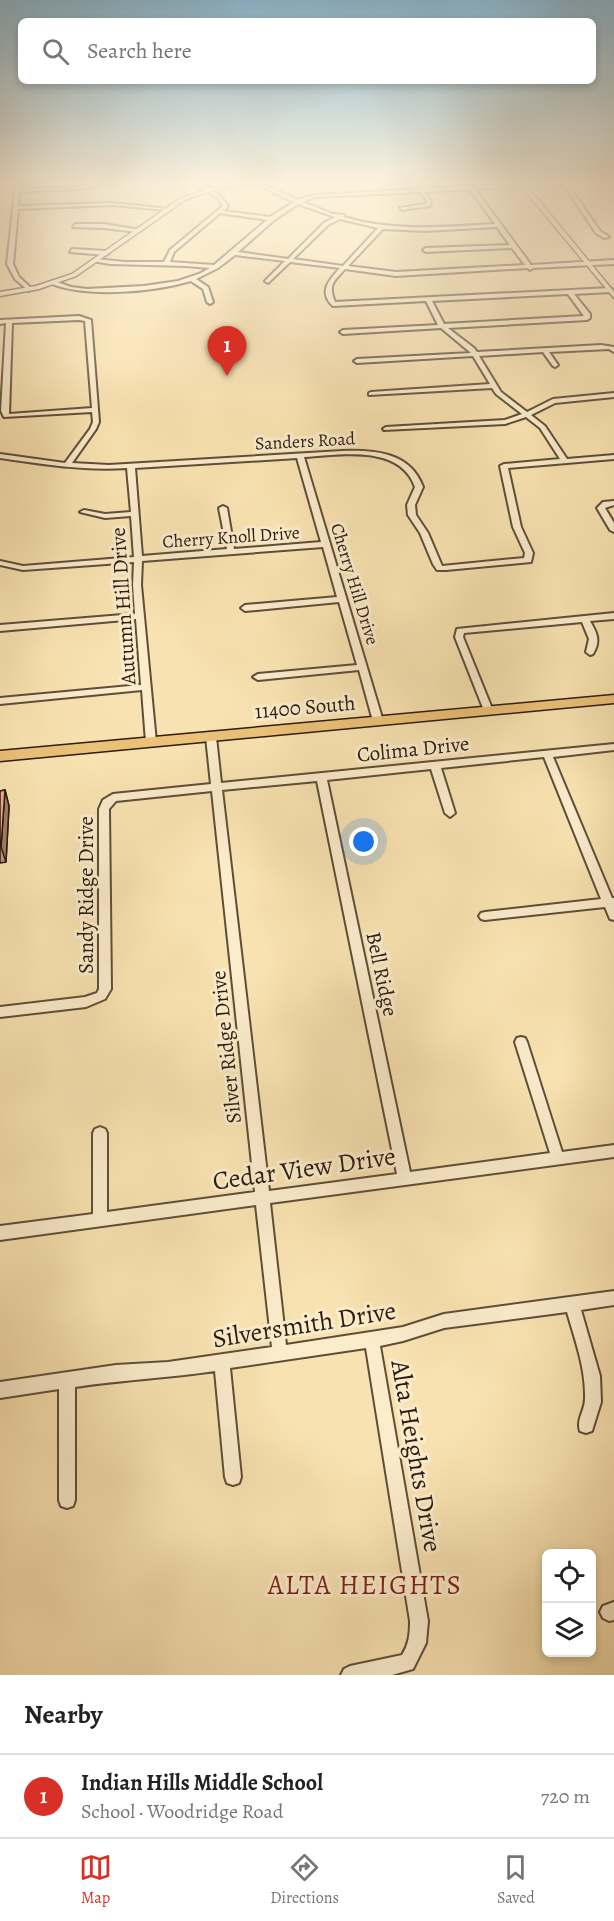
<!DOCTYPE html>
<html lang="en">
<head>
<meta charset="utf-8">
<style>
  body { margin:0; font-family:Alegreya,serif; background:#f2f2f2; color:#222 }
  .controls { position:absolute; right:18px; bottom:18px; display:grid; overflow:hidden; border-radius:9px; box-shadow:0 3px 9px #0003 }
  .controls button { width:54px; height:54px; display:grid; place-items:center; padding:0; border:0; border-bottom:2px solid #e0e0e0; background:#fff; color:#222; font:30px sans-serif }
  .you { position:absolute; left:364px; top:842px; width:21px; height:21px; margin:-15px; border:4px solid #fff; border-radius:50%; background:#1a73e8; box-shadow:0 0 0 9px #1a73e833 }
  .badge { display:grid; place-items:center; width:39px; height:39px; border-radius:50%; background:#d93025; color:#fff; font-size:20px; font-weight:700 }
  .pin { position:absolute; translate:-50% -50px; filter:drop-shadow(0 2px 3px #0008) }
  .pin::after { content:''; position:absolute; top:32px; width:21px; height:18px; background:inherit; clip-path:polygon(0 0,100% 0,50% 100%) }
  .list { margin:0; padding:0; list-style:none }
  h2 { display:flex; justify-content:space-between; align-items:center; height:78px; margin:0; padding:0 24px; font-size:26px }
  h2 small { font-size:20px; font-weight:400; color:#767676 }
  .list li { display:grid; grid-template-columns:39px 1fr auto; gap:18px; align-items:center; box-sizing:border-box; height:84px; padding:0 24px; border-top:2px solid #e0e0e0 }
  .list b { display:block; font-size:22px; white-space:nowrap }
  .list p { margin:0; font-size:20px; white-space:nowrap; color:#767676 }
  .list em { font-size:20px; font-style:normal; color:#767676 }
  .icon { flex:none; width:33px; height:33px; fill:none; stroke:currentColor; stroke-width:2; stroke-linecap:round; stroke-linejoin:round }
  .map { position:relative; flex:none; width:614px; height:1675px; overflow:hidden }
  .search { position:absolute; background:#fff; box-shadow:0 3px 9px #0003; left:18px; right:18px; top:18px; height:66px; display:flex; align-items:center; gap:15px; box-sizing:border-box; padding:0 21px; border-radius:9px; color:#767676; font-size:22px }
  .sheet { height:162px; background:#fff }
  nav { display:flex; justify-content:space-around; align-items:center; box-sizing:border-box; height:84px; border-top:2px solid #e0e0e0; background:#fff; font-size:16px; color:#767676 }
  nav a { display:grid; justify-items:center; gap:3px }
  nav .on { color:#d93025 }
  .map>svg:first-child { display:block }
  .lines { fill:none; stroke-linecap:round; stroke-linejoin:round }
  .minor-casing { stroke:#5e4e38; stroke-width:4 }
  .tertiary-casing { stroke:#5e4e38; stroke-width:3 }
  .primary-casing { stroke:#2a1c0f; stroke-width:3 }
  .minor { fill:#fbeccc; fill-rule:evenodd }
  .tertiary { fill:#fbeccc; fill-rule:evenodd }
  .primary { fill:#ecc178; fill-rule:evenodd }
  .wall { fill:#c9977c; stroke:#2a1c0f; stroke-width:1.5 }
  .shaded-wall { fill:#a47b65; stroke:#2a1c0f; stroke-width:1.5 }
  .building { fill:#eab090; stroke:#2a1c0f; stroke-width:1.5 }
  .labels { text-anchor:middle; stroke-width:6; stroke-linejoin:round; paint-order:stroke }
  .far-street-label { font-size:18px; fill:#2a1c0f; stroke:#fbeccc }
  .street-label { font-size:21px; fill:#2a1c0f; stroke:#fbeccc }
  .near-street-label { font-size:26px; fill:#2a1c0f; stroke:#fbeccc }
  .near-neighbourhood-label { font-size:27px; letter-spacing:1.5px; fill:#7a1f14; stroke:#fbeccc }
</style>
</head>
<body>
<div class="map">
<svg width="614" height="1675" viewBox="0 0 614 1675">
  <rect width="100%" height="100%" fill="#f9e2b1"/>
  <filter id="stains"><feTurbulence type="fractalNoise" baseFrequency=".00333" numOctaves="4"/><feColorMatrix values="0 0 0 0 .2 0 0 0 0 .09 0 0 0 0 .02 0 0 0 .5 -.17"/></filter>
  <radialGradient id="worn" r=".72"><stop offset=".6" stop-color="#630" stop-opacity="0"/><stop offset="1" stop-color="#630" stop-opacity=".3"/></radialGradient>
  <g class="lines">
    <defs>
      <path id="minor" d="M16,181H20V189L78,187L123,181H136L78,189L19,192L18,206L113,203L168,209L166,210L113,205L18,209L13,264L19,277L32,289L29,291L15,279L7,264Z
        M190,181C204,181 221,195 228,206L223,211L270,217L294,202L250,181H256L298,200L314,195L565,181L600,231L609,237L604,238L596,233L563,184L475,189L531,265L614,260V264L533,268L530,270L528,268L396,276L345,269C333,282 328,285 335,302L610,288L613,290L610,292L574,294L590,314V318L587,320L448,328L474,348L477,352L601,345L614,347V352L609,349L549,352L558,365L555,367L553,366L543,352L479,356L501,392L527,412L553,399L614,393V397L555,403L531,415L545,426L567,459L614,455V459L508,468L521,527L533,553L531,562L446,570H437L433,564L420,533L408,515L407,505L415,487C400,444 340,455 304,457L383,721L381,723L378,724L373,721L359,670L258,680L253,677L258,674L357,665L339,602L245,611L241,608L245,605L337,597L323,547L142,561L141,585L156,742L154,744H148L146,742L142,690L0,704V698L141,685L136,619L0,631V625L135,614L133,585L134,562L23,570L0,565V561L23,566L134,557L131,516L105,518L80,512L84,510L105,514L131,512L127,468C85,471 42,464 0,458V454L65,463L90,429L93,422L92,412L4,417L1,411L6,323L0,324V320L79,316L91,320L99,422L96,429L72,463L109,465L342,451C375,450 410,452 423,487L415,505L416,515L428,533L442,566L524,558L525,553L513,527L500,466L504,464L560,459L540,428L526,417L505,424L384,430L383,429L386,427L505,420L522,414L496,394L492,388L369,395V393L371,392L490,384L473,356L357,363L354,361L357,359L471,353L441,328L343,334L340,332L343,330L438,325L426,301L333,306C318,292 329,280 340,268L290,262L268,283L265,281L285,261L235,255L218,268L196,279L208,287L213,302L210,304L207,302L203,289L191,281C154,292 88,298 52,284V282L54,281L71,287L87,289L144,286L178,281L199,274L210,268L186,266L110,264L92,261L95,259L125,262H164L170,250L223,206L218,198ZM470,189L495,224C444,227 393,232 344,217V215L333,214L303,202L315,197L421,192L427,201L426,204L400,208L402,210L430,206L431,201L425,192ZM298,204L335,217L324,223L288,259L238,252L273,221ZM220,213L267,220L214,265L170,262L174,252ZM340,219L378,228L343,266L293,259L328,225ZM497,227L510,245L426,248L423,250L426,252L512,248L525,265L396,272L348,266L383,229L425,231ZM568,294L584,316L444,324L432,301ZM79,320L85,321L92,408L9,414L12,323ZM297,458L321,542L234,549L227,508L223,506L219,508L227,549L142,556L135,468Z
        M75,224H104L140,230L137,232L104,228L73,227Z
        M72,249L106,251L109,253L106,255L70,252Z
        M614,501V505L605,508L614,523V532L610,530L597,508L603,502Z
        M614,613V619L590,621C597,633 601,641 593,654L590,655L586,652L589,639L582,622L464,633L463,637L493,711L491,713H485L455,637L457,629Z
        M211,734L216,737L221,783L614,744V750L553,757L612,898H614V920L610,919L605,907L485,920L481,919L479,916L481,913L485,912L601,899L544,757L441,768L455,813L450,817L445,813L431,769L327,780L410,1172L550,1153L515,1042L517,1038L521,1037L525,1038L527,1042L562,1152L614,1145V1157L270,1203L286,1345L403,1327L444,1314L614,1291V1305L581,1310L600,1376L601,1402L592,1431L586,1433L580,1431C576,1420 585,1410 585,1399C586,1369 575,1340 567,1312L444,1328L403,1341L380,1346L428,1621L426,1643L413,1669L392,1675H341L344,1669L350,1666L402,1655C409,1644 410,1634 410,1621L366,1348L230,1368L241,1477L239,1483L233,1485L227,1483L225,1477L215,1371C168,1378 121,1380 75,1387V1500L73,1506L67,1508L61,1506L59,1500V1389L0,1398V1382L116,1365L168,1362L272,1347L256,1205L0,1240V1226L93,1214V1133L95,1129L100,1127L105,1129L107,1133V1212L255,1192L212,791L116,801L109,809L111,989L105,999L86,1007L0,1017V1007L85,997L97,993L99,989V809L103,800L113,794L211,784L206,737ZM317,781L397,1174L269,1191L222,790Z
        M614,1602V1620L609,1621L603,1618L600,1612L603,1606Z"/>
      <path id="tertiary" d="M248,181H259L210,191L185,200L76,276L39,289L0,296V292L36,286L72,274L181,198L207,189Z
        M517,181H523L614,292V298Z"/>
      <path id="primary" d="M614,695V703L0,761V751Z"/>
    </defs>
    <use href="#minor" class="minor-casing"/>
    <use href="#tertiary" class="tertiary-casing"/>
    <use href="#primary" class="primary-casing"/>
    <use href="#minor" class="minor"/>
    <use href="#tertiary" class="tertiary"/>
    <use href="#primary" class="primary"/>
  </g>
  <path class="wall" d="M5,790L9,806L6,862L0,863V791Z"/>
  <path class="shaded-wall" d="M5,790L9,806L6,862L1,847Z"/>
  <path class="building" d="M5,790L1,847H0V791Z"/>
  <linearGradient id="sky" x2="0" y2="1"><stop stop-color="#8ab8d1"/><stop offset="0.44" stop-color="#fcf2dc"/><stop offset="1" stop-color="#fcf2dc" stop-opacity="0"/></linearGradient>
  <rect width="614" height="415" fill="url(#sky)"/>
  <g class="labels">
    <g class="far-street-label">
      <text transform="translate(305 441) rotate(-3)" y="6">Sanders Road</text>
      <text transform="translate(231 537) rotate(-4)" y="6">Cherry Knoll Drive</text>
      <text transform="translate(355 584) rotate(73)" y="6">Cherry Hill Drive</text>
    </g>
    <g class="street-label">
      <text transform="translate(123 606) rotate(-94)" y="7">Autumn Hill Drive</text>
      <text transform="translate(305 707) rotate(-5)" y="7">11400 South</text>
      <text transform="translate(413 749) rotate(-6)" y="7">Colima Drive</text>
      <text transform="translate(86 895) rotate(-90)" y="7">Sandy Ridge Drive</text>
      <text transform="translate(382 974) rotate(78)" y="7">Bell Ridge</text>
      <text transform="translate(226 1047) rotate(-96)" y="7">Silver Ridge Drive</text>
    </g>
    <g class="near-street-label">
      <text transform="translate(304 1168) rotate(-8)" y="9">Cedar View Drive</text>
      <text transform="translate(304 1324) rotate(-9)" y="9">Silversmith Drive</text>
      <text transform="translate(417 1456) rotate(80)" y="9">Alta Heights Drive</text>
    </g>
    <g class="near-neighbourhood-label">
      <text x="365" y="1594">ALTA HEIGHTS</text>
    </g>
  </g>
  <rect width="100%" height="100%" filter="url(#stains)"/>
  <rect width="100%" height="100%" fill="url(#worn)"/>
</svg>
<div class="controls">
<button><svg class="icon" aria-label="locate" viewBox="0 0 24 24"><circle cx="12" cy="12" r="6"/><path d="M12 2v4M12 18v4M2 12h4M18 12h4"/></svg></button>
<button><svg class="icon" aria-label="layers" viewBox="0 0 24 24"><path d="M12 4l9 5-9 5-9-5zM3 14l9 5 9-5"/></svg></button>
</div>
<div class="you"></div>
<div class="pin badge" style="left:227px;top:376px">1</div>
<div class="search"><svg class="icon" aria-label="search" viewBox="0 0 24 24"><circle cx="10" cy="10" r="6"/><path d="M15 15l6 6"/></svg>Search here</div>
</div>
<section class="sheet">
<h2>Nearby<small></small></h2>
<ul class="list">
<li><span class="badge">1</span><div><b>Indian Hills Middle School</b><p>School · Woodridge Road</p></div><em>720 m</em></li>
</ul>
</section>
<nav>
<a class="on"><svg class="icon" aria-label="map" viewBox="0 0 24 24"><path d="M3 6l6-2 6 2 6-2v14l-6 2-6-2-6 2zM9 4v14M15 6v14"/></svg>Map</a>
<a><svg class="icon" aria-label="directions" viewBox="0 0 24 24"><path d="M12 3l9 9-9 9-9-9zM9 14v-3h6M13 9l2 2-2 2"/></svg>Directions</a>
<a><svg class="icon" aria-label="saved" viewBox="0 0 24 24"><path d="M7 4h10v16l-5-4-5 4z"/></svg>Saved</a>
</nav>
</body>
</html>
